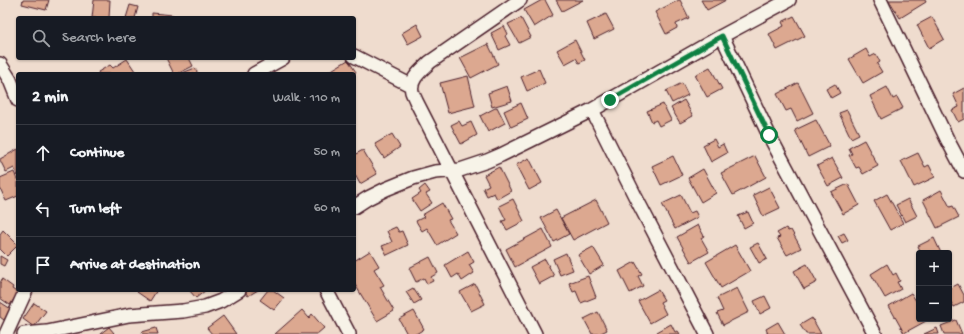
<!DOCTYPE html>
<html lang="en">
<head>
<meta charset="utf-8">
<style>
  body { margin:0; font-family:"Gochi Hand",sans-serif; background:#20242c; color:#f1f3f6 }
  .controls { position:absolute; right:12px; bottom:12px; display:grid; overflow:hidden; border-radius:4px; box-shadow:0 1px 3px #0004 }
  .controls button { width:36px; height:36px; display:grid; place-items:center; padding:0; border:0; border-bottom:1px solid #363941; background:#171b24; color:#f1f3f6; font:20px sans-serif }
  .stop { position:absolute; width:12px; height:12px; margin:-9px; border:3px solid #0b8043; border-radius:50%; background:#fff }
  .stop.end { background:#0b8043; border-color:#fff; box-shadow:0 1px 4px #0008 }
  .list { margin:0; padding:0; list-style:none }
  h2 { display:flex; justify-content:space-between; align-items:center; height:52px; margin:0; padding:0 16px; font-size:17px }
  h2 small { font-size:13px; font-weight:400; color:#9ea1a6 }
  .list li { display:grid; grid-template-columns:26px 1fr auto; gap:12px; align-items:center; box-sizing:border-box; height:56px; padding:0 16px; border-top:1px solid #363941 }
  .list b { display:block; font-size:15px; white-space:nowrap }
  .list em { font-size:13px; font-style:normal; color:#9ea1a6 }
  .icon { flex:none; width:22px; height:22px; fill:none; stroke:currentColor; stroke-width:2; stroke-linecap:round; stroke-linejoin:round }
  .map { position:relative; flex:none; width:964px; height:334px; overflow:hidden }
  .search { position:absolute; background:#171b24; box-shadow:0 1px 3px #0004; left:16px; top:16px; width:340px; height:44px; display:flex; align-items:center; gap:10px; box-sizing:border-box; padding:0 14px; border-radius:4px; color:#9ea1a6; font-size:15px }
  .panel { position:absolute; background:#171b24; box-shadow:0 1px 3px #0004; left:16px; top:72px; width:340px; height:220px; border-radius:4px }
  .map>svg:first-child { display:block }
  .building { fill:#dca890; stroke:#4a1f2b }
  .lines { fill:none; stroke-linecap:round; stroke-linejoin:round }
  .street-casing { stroke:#4a1f2b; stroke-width:16 }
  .street { stroke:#f7f3e8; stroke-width:13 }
  .route { stroke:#0b8043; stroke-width:5 }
</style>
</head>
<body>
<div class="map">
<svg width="964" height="334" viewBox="0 0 964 334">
  <rect width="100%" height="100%" fill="#efdcce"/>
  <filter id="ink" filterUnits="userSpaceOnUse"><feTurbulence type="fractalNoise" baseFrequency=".025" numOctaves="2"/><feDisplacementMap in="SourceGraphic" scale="8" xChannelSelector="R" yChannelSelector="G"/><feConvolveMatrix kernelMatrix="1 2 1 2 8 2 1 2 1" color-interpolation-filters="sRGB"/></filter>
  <g filter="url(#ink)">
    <path class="building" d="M23,0H49L46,10L22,4Z
      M94,0H110L109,18H92Z
      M542,0H545L553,15L534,27L524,10Z
      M556,0H583L562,11Z
      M679,0H680L689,18L676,24L677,28L666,34L655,12Z
      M701,0H726L707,10Z
      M889,0H925L926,2L900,18Z
      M130,5L138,7L135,18H126Z
      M152,13L173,15V18H152Z
      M606,14L614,29L594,39L587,23Z
      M794,16L805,36L777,50L769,34L784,26L782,22Z
      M932,17L944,39L929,48L917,25Z
      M521,18L531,37L519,43L508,24Z
      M417,24L423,36L408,44L402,33Z
      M504,26L508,34L505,36L510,45L499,50L491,33Z
      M575,40L585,60L579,63L576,58L565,64L557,50Z
      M488,44L498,64L471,78L460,58Z
      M866,49L870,57L876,54L880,62L877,64L882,72L863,83L849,59Z
      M166,58H189L193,66L177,74H174Z
      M127,59L137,74H99L98,72L110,65L113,68Z
      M348,60L356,72L353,74H325Z
      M710,67L722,89L707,97L695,75Z
      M195,68L198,74H180Z
      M539,69L545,83L527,91L521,77Z
      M468,76L475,106L448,113L440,83Z
      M682,83L688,95L672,103L666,91Z
      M798,83L813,113L797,121L791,109L786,111L777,94Z
      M835,84L840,93L831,98L826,89Z
      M507,86L512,101L492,107L488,93Z
      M887,87L893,99L897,97L903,108L881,119L870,96Z
      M964,88V119L958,122L952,110L959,107L953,94Z
      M684,100L693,116L680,123L671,108Z
      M521,103L528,119L511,127L504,111Z
      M663,104L671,120L659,126L656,120L652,122L647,111Z
      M497,107L505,123L488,132L480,116Z
      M847,110L859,134L851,138L839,113Z
      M816,120L830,146L808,157L795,130Z
      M459,121L462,126L471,122L477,135L461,144L451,125Z
      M392,134L400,147L384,158L375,144Z
      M714,139L718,147L723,144L727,153L711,162L703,145Z
      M864,140L878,166L863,174L859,167L856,168L849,155L852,154L849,148Z
      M18,149V176L14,168L6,172L0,160V159Z
      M363,150L377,174L360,184L354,173V155Z
      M918,153L925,167L929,165L935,177L914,187L901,161Z
      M673,156L682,175L661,185L652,166Z
      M755,156L766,177L733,195L721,173Z
      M529,158L542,183L529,190L516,165Z
      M832,158L843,178L828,186L817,166Z
      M499,167L511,191L497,199L494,193L487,196L483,188L489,185L484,175Z
      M703,169L716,193L701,202L688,178Z
      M14,172L18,182V196L6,201L0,188V178Z
      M848,184L859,205L843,214L831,192Z
      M425,185L430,192L426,194L432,203L420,211L412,199L421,193L419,190Z
      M769,187L780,208L763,216L753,195Z
      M941,190L950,207L953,206L959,217L937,228L923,200Z
      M887,194L903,223L890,230L874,201Z
      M681,195L690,213L695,211L698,217L675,229L662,204Z
      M513,199L524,221L507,230L502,221L506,220L499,206Z
      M908,199L917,216L905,222L896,205Z
      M596,200L607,222L573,240L561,218Z
      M442,203L451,219L448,220L456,233L437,245L427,228L422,231L416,221L424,217L422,215Z
      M556,210L569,234L554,242L541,218Z
      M748,212L753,223L744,228L738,216Z
      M698,225L704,236L701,238L709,252L691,262L677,237Z
      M396,227L399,232L402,231L408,245L387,255L382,246L392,242L387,231Z
      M786,228L788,231L791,230L801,248L787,255L777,238L780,237L777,233Z
      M543,229L552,247L515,267L506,249Z
      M3,230L18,245L7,256L0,249V234Z
      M844,233L848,240L842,243L838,236Z
      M934,238L941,253H921L918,246Z
      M758,243L767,259L759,263L750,247Z
      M735,245L750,271L721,288L706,262Z
      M593,247L604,265L589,274L578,255Z
      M370,251L379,266L374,269L384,285L380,287L394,311L377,321L354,283V261Z
      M468,251L474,262L469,265L474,273L462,281L458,274L452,278L445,265Z
      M566,253L573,270L560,275L553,259Z
      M0,256L7,260L4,266L0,264Z
      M430,257L438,273L431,277L433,281L427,284L424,278L416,282L409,268Z
      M545,259L554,276L539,284L530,267Z
      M635,262L642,274L638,276L643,286L630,293L619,271Z
      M807,264L817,282L804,289L794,271Z
      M887,264L893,275L896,273L900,281L897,282L901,289L885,298L871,274Z
      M588,276L596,297L581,303L576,291L573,292L569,283Z
      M2,279L13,287L12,289L18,293L10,305L0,298V283Z
      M475,284L485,304L471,311L460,292Z
      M958,284L964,295V302L954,307L949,299V289Z
      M413,288L421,300L414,304L406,292Z
      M737,288L749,312L723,325L717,313L723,311L717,298Z
      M139,290H157L150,301L137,292Z
      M189,290H206L196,298Z
      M244,290H258L248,296Z
      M268,290H273L284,298L274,310L260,300Z
      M658,290L664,300L660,302L666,314L650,323L638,301Z
      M911,293L918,304H919V319H925L926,321L904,333L889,306Z
      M765,296L771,308L760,314L754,301Z
      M0,302L11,309L4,320L0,317Z
      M34,303L46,311L34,327L23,319Z
      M302,310L309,318L312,314L324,328L317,334H275Z
      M414,311L424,329L416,334H407L399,319Z
      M598,312L607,330L599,334H592L584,319Z
      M223,316L236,334H212L207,328Z
      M812,318L821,334H806L800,325Z
      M956,320L962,334H944L941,326Z
      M778,322L785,334H768L766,329Z
      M671,324L675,332L678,331L680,334H658L657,332Z
      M109,327L114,333L113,334H100Z
      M156,328L158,334H143L142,332Z
      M937,328L939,334H924Z"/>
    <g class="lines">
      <defs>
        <path id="street" d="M520,0L430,62C422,70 409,79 412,92C413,95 415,98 416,101L535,334
          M880,0L947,139L964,171
          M722,36L769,135L875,334
          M354,56L412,86
          M0,64L10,80L18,100
          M254,74L283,58
          M592,110L636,198L707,334
          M354,207L368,198L386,189L413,178L435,172L460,170L487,161L501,155L592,110L722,36L789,0
          M326,290L349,334
          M6,334L26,290
          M24,334L47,332L129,315L183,311L205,307L221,301L239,290"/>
      </defs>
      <use href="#street" class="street-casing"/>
      <use href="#street" class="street"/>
    </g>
  </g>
  <g class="lines" filter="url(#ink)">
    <path class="route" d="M610,100L722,36L769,135"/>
  </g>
</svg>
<div class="controls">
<button>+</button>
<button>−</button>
</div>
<div class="stop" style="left:769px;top:135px"></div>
<div class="stop end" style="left:610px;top:100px"></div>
<div class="search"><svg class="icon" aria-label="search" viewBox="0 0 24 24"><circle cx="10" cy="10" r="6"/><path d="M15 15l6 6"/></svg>Search here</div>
<section class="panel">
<h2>2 min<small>Walk · 110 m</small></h2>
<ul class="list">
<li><svg class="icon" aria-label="ahead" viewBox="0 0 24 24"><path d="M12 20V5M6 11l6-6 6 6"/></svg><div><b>Continue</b></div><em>50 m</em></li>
<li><svg class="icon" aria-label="left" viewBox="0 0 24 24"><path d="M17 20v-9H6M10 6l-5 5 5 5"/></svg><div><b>Turn left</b></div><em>60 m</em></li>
<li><svg class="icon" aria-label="arrive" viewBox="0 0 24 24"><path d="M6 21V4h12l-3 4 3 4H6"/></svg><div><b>Arrive at destination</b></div></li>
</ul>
</section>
</div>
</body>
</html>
